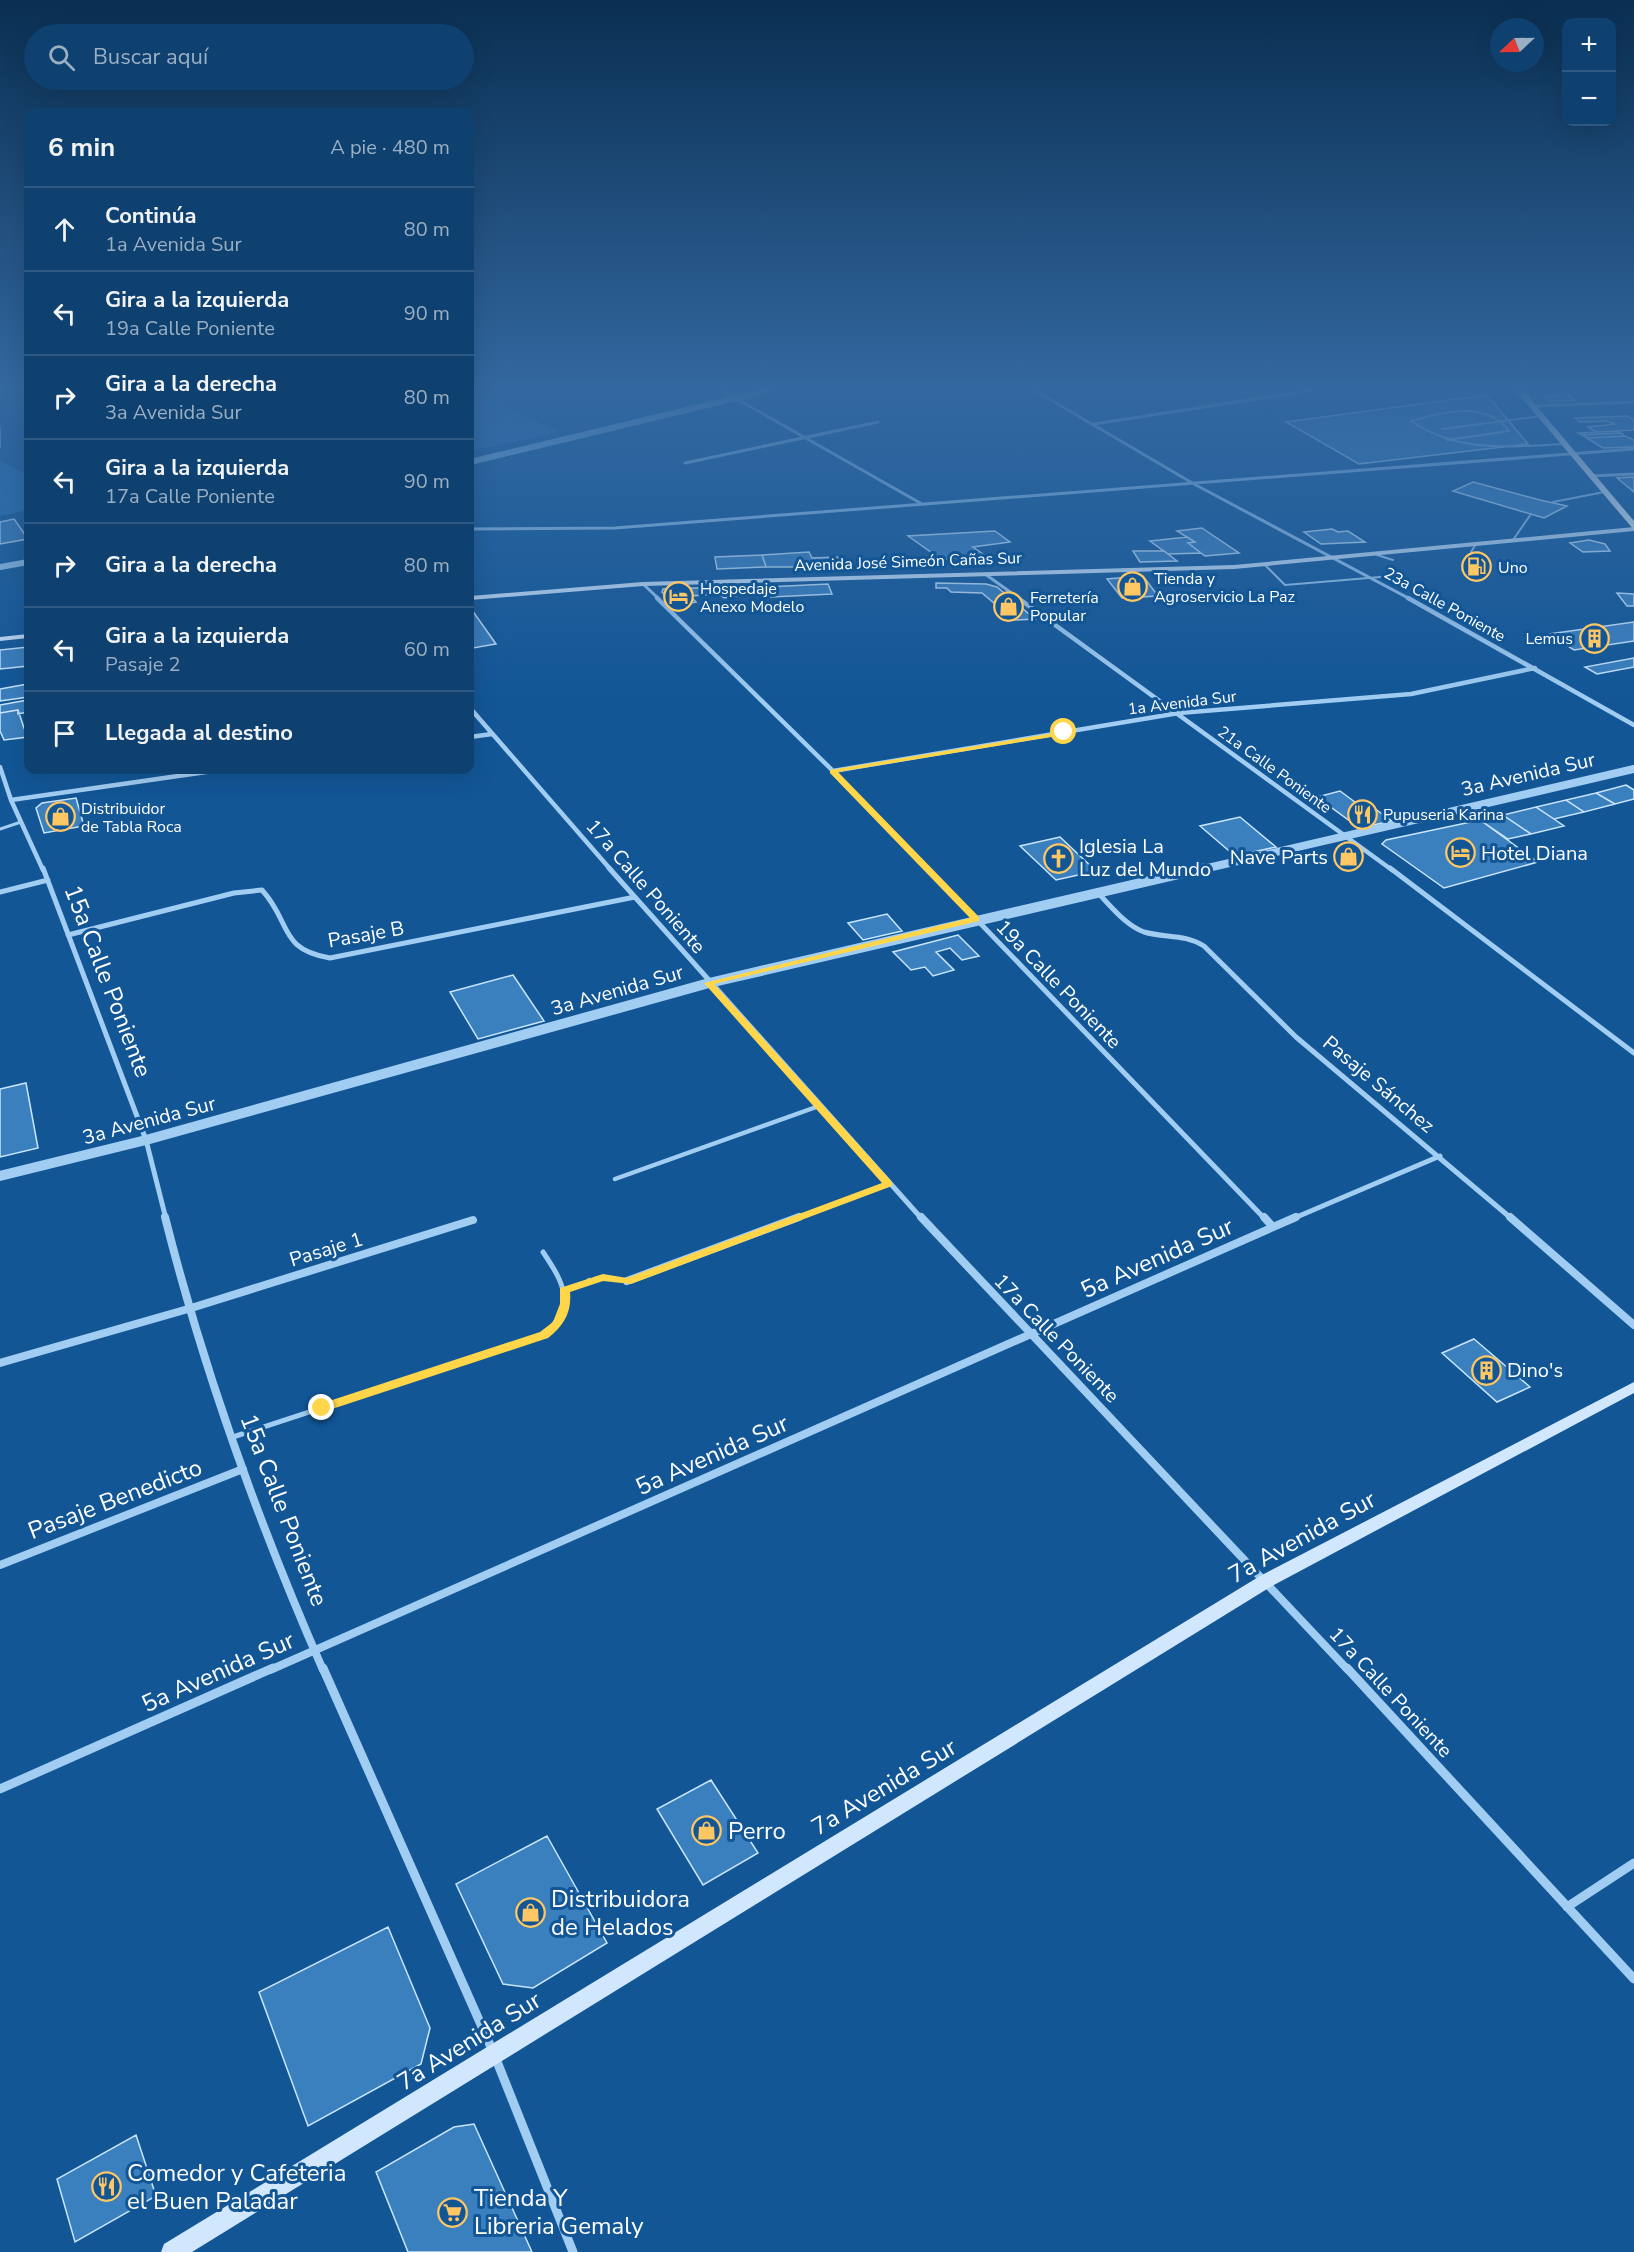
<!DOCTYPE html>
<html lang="es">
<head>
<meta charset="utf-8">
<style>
  body { margin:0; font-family:"Nunito Sans",sans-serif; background:#1c4b78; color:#f1f3f6 }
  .controls { position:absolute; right:18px; top:18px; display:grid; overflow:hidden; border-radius:12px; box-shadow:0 6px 24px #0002 }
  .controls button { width:54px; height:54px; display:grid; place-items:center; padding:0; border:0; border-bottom:2px solid #2e5983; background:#0e4070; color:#f1f3f6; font:30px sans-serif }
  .compass { position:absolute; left:1490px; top:18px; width:54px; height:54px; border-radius:50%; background:#0e4070; box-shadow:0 6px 24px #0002; rotate:248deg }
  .stop { position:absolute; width:18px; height:18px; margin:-14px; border:4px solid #ffd54a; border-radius:50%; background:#fff }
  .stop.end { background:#ffd54a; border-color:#fff; box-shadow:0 2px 6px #0008 }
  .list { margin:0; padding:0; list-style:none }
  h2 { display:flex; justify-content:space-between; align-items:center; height:78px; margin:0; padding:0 24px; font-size:26px }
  h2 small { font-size:20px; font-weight:400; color:#9bafc3 }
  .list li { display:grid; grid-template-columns:39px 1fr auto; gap:18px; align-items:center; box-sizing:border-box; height:84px; padding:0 24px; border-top:2px solid #2e5983 }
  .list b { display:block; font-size:22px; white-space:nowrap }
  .list p { margin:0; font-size:20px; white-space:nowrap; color:#9bafc3 }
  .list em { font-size:20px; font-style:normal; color:#9bafc3 }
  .icon { flex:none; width:33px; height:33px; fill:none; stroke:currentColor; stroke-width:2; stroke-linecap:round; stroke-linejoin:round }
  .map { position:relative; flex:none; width:1634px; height:2252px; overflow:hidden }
  .search { position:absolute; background:#0e4070; box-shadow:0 6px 24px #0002; left:24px; top:24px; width:450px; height:66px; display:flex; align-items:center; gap:15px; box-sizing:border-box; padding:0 21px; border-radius:33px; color:#9bafc3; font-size:22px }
  .panel { position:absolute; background:#0e4070; box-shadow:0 6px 24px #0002; left:24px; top:108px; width:450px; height:666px; border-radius:12px }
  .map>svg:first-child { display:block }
  .green { fill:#2470b5 }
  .building { fill:#3a7fbe; stroke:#c9e5fd; stroke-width:1.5 }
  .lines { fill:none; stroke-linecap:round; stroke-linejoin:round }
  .path { stroke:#a2cdf3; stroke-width:4.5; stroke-dasharray:4 5; stroke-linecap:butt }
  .service-far3 { stroke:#a2cdf3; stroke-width:2 }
  .service-far2 { stroke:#a2cdf3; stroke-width:3 }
  .service-far1 { stroke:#a2cdf3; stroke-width:4.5 }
  .service { stroke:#a2cdf3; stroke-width:5 }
  .minor-far4 { stroke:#a2cdf3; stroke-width:3 }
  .minor-far3 { stroke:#a2cdf3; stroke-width:4.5 }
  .minor-far2 { stroke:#a2cdf3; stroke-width:5 }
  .minor-far1 { stroke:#a2cdf3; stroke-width:8 }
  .minor { stroke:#a2cdf3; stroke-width:9 }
  .tertiary-far2 { stroke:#a2cdf3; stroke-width:6 }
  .tertiary-far1 { stroke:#a2cdf3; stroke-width:8 }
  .tertiary { stroke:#a2cdf3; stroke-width:10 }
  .secondary { fill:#d1e7fd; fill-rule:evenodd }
  .trunk { fill:#f6faff; fill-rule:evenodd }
  .route { fill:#ffd54a }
  .labels { text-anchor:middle; stroke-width:6; stroke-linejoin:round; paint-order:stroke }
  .far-street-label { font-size:16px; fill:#fff; stroke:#125696 }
  .far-poi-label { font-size:16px; fill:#fff; stroke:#125696; text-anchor:start }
  .street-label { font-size:20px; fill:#fff; stroke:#125696 }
  .poi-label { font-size:20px; fill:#fff; stroke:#125696; text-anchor:start }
  .near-street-label { font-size:24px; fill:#fff; stroke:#125696 }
  .near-poi-label { font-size:24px; fill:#fff; stroke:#125696; text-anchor:start }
</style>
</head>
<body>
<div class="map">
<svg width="1634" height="2252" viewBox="0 0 1634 2252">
  <rect width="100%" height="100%" fill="#125696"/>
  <path class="green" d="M470,390L559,432L470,451Z
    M0,460L28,476V510L0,516Z"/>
  <path class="building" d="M1567,394L1575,401H1549L1543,396Z
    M1487,395L1528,444L1359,464L1286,422Z
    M1628,416L1634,420V430L1596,432L1588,427L1615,424L1606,421L1580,422L1575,418Z
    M1617,431L1621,433L1582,435L1578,433Z
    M1621,433L1625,436L1587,438L1582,435Z
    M1625,436L1634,440V447L1603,448L1587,438Z
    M1634,477V492L1617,478Z
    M1473,482L1540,500L1567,506L1544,518L1453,491Z
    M14,519L28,539L0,544V522Z
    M1202,528L1239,553L1205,556L1188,543L1195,542L1177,531Z
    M1332,529L1338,532L1348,531L1365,542L1321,544L1304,532Z
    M995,531L1010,542L973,547L990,559L969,563L961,557L942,560L908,536Z
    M1187,537L1195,542L1188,543L1201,553L1168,554L1150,541Z
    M1589,540L1605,544L1610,551L1583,552L1570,543Z
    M1133,551H1164L1177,561L1140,562Z
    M809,552L812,558L838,557L840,567H766L762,555Z
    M762,555L766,567L717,569L715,557Z
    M1143,576L1158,596L1122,598L1107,579Z
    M936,583L986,584L997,587L1035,619L1014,620L982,593L951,592L947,588H936Z
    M828,584L832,594L771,597L767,587Z
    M730,587L736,596L724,598L719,594L690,596L696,602L675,606L662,592L663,589Z
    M1617,593L1634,594V606H1627Z
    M470,610H472L496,644L473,648L470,643Z
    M1634,622V641L1574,650L1549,634Z
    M28,647V666L0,669V650Z
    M1634,658V667L1597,674L1585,667Z
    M28,684V697L0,701V689Z
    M28,700V712L18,714V710L0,713V705Z
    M18,710L24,728L28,727V737L4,740L0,731V713Z
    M1626,785L1634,790V799L1615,804L1596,793Z
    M1340,791L1363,808L1371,806L1392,821L1373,825L1354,824L1317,797Z
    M1596,793L1615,804L1584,812L1566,800Z
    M76,798L84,826L44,833L36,808L42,803Z
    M1566,800L1584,812L1554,819L1536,807Z
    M1536,807L1554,819L1564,826L1531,834L1503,815Z
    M1503,815L1531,834L1508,839L1480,820Z
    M1240,817L1276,847L1235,856L1200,826Z
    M1480,820L1538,862L1444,888L1382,844L1386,840Z
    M1060,837L1096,871L1056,880L1020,846Z
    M887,914L902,931L863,940L848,923Z
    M958,935L979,956L962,960L950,948L936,952L954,970L933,976L925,967L911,970L893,952Z
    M513,975L544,1021L478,1039L450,992Z
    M26,1083L38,1148L0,1157V1089Z
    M1474,1339L1530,1387L1497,1402L1442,1353Z
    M711,1780L758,1853L703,1885L657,1809Z
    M547,1836L607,1943L533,1988L503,1984L456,1884Z
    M388,1927L430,2028L421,2064L308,2126L259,1992Z
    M474,2124L532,2252H408L376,2172L454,2127Z
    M136,2135L156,2196L75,2242L57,2179Z"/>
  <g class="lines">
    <path class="path" d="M579,1285L592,1279L609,1278"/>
    <path class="service-far3" d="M0,428V447
      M1442,429L1541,416
      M1447,440L1509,431C1486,400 1443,412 1411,421C1458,453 1509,447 1563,444
      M1553,502L1604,492
      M1513,540L1531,514
      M1471,552L1476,544
      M1377,555L1393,560
      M1264,564L1285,585L1392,576"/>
    <path class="service-far2" d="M0,829L21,822"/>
    <path class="service-far1" d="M615,1179L819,1106"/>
    <path class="service" d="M233,1437L544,1335C576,1305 565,1285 543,1252"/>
    <path class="minor-far4" d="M721,390L922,504
      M1034,390L1194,484L1410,599
      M1532,406L1634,402
      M1094,424L1313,390
      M685,463L878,422
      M1590,476L1634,474
      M470,529L615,528L1634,449
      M985,574L1020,599
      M643,584L659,599"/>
    <path class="minor-far3" d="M657,598L833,771L928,870
      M1018,598L1392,870
      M1408,598L1634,725
      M470,708L611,870
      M470,737L492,734
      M0,767L11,800L43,870
      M833,771L1179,713L1411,694L1535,668
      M11,800L220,770"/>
    <path class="minor-far2" d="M43,868L146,1140L166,1219
      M609,868L922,1219
      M927,868L1265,1219
      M1390,868L1634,1053
      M0,892L48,880
      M1097,892C1111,906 1125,925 1144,932C1165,938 1185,934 1204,946L1296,1037L1512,1219
      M68,935L234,893L262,890C292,923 278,949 330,958L635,897
      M795,1219L889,1184
      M1292,1219L1440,1156"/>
    <path class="minor-far1" d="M165,1217C204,1372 259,1524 323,1670
      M921,1217L1348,1670
      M1264,1217L1273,1227
      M1510,1217L1634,1325
      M627,1281L799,1217
      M0,1363L188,1309L473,1220
      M0,1565L243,1469
      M270,1670L1296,1217"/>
    <path class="minor" d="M323,1668L494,2054L573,2252
      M1347,1668L1634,1979
      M0,1789L273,1668
      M1567,1907L1634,1863"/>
    <path class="tertiary-far2" d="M470,462L770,390
      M0,567L28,562"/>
    <path class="tertiary-far1" d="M1199,870L1634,769"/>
    <path class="tertiary" d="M0,1176L146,1140L709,983L1205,868"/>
    <path class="secondary" d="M1634,527V531L1234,569L643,586L470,600V596L643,582L1234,565Z
      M28,634V638L0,641V637Z
      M1634,1382V1393L1272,1586L192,2252H161L164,2244L1260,1576Z"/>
    <path class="trunk" d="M1515,390H1523L1634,521V530Z"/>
  </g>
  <linearGradient id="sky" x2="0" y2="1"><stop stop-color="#0a2f52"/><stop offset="0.55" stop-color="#3368a0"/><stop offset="1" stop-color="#3368a0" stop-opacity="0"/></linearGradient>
  <rect width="1634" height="705" fill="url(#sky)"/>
  <path class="route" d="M1066,731L1064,735L838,772L979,917V921L714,984L892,1182V1186L631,1284L603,1281L570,1292C572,1313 563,1326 548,1338L326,1411H317V1405L540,1332L553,1322L560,1304V1288L603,1274L627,1278L882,1183L704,983L970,918L830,773V770Z"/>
  <defs>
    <symbol id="fuel-ring" viewBox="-11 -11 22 22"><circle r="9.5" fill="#125696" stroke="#ffc664" stroke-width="1.5"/><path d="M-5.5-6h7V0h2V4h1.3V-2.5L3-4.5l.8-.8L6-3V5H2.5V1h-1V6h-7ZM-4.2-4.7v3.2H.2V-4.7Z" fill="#ffc664"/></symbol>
    <symbol id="shop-ring" viewBox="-11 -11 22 22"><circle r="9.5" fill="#125696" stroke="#ffc664" stroke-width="1.5"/><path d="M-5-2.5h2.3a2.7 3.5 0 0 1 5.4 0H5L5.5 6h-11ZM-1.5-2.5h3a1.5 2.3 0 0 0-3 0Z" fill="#ffc664"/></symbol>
    <symbol id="hotel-ring" viewBox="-11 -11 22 22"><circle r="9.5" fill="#125696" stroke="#ffc664" stroke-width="1.5"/><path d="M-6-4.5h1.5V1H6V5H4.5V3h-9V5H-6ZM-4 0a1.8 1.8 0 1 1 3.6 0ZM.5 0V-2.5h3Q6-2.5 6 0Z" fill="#ffc664"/></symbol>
    <symbol id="building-ring" viewBox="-11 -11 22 22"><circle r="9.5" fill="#125696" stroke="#ffc664" stroke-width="1.5"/><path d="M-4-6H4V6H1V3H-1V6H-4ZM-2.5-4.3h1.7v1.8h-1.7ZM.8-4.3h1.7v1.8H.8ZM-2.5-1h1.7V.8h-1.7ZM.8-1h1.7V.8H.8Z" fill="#ffc664"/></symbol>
    <symbol id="restaurant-ring" viewBox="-11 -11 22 22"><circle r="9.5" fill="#125696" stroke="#ffc664" stroke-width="1.5"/><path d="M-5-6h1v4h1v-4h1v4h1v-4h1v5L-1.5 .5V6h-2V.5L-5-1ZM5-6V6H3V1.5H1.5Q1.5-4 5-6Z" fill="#ffc664"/></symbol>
    <symbol id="church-ring" viewBox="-11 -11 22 22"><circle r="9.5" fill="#125696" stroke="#ffc664" stroke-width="1.5"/><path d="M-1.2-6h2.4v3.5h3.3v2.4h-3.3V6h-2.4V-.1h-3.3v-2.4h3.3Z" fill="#ffc664"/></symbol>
    <symbol id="supermarket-ring" viewBox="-11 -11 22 22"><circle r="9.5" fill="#125696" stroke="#ffc664" stroke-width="1.5"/><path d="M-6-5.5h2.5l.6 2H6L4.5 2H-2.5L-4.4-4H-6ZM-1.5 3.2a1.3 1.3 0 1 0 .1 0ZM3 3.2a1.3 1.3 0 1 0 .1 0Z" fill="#ffc664"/></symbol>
  </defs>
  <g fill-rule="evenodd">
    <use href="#fuel-ring" x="1460" y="550" width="33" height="33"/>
    <use href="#shop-ring" x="1116" y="570" width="33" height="33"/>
    <use href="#hotel-ring" x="662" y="580" width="33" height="33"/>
    <use href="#shop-ring" x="992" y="590" width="33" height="33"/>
    <use href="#building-ring" x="1578" y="622" width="33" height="33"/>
    <use href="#restaurant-ring" x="1346" y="798" width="33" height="33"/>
    <use href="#shop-ring" x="44" y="800" width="33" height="33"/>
    <use href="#hotel-ring" x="1444" y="836" width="33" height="33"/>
    <use href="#shop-ring" x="1332" y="840" width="33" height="33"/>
    <use href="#church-ring" x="1042" y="842" width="33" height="33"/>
    <use href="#building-ring" x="1470" y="1354" width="33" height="33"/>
    <use href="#shop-ring" x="690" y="1814" width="33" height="33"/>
    <use href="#shop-ring" x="514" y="1896" width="33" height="33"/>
    <use href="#restaurant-ring" x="90" y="2170" width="33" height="33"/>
    <use href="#supermarket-ring" x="436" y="2196" width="33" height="33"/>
  </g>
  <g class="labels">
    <g class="far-street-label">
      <text transform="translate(908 561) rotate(-2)" y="6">Avenida José Simeón Cañas Sur</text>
      <text transform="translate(1445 604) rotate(29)" y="6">23a Calle Poniente</text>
      <text transform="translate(1182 702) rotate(-7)" y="6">1a Avenida Sur</text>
      <text transform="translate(1275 769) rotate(36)" y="6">21a Calle Poniente</text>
    </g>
    <g class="far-poi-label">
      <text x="1498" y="573">Uno</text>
      <text x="1154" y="584">Tienda y<tspan x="1154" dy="18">Agroservicio La Paz</tspan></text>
      <text x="700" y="594">Hospedaje<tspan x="700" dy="18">Anexo Modelo</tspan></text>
      <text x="1030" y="603">Ferretería<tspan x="1030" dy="18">Popular</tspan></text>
      <text x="1573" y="644" text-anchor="end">Lemus</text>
      <text x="81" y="814">Distribuidor<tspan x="81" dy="18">de Tabla Roca</tspan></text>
      <text x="1383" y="820">Pupuseria Karina</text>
    </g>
    <g class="street-label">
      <text transform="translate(1528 774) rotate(-13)" y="7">3a Avenida Sur</text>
      <text transform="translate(646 886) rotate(49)" y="7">17a Calle Poniente</text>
      <text transform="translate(366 934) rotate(-10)" y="7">Pasaje B</text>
      <text transform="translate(1059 984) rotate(46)" y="7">19a Calle Poniente</text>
      <text transform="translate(617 990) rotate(-16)" y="7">3a Avenida Sur</text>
      <text transform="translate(1379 1084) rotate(40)" y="7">Pasaje Sánchez</text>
      <text transform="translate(149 1120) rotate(-15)" y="7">3a Avenida Sur</text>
      <text transform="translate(326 1249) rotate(-17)" y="7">Pasaje 1</text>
      <text transform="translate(1057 1338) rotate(46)" y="7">17a Calle Poniente</text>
      <text transform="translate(1391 1692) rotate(47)" y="7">17a Calle Poniente</text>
    </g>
    <g class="poi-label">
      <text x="1079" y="853">Iglesia La<tspan x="1079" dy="23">Luz del Mundo</tspan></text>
      <text x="1481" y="860">Hotel Diana</text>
      <text x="1328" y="864" text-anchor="end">Nave Parts</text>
      <text x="1507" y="1377">Dino's</text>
    </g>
    <g class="near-street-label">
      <text transform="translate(108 981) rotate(69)" y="8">15a Calle Poniente</text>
      <text transform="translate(1157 1258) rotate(-24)" y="8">5a Avenida Sur</text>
      <text transform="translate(712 1455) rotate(-24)" y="8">5a Avenida Sur</text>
      <text transform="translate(115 1499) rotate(-21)" y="8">Pasaje Benedicto</text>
      <text transform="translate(284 1510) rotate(69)" y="8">15a Calle Poniente</text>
      <text transform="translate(1302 1537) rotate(-29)" y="8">7a Avenida Sur</text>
      <text transform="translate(218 1672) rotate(-24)" y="8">5a Avenida Sur</text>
      <text transform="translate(884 1787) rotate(-31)" y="8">7a Avenida Sur</text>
      <text transform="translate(469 2041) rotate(-32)" y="8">7a Avenida Sur</text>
    </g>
    <g class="near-poi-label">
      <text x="728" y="1839">Perro</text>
      <text x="551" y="1907">Distribuidora<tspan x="551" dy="28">de Helados</tspan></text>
      <text x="127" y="2181">Comedor y Cafeteria<tspan x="127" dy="28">el Buen Paladar</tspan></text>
      <text x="474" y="2206">Tienda Y<tspan x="474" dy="28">Libreria Gemaly</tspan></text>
    </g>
  </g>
</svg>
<div class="controls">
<button>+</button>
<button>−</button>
</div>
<svg class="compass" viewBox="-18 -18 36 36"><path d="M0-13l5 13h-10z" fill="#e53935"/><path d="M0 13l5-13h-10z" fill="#9bafc3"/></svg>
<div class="stop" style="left:1064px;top:732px"></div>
<div class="stop end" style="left:322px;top:1408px"></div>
<div class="search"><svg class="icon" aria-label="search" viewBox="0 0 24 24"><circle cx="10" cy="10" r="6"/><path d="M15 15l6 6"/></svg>Buscar aquí</div>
<section class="panel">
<h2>6 min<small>A pie · 480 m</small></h2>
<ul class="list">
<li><svg class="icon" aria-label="ahead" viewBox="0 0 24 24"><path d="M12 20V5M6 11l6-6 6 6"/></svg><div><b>Continúa</b><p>1a Avenida Sur</p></div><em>80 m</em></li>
<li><svg class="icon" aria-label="left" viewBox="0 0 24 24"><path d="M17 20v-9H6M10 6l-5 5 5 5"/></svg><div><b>Gira a la izquierda</b><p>19a Calle Poniente</p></div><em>90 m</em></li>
<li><svg class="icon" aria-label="right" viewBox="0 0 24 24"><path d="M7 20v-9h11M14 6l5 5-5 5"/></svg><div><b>Gira a la derecha</b><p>3a Avenida Sur</p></div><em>80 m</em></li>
<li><svg class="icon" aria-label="left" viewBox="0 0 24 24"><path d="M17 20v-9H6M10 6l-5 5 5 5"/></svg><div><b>Gira a la izquierda</b><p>17a Calle Poniente</p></div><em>90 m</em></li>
<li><svg class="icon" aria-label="right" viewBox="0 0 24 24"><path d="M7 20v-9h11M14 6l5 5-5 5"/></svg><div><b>Gira a la derecha</b></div><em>80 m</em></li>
<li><svg class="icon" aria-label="left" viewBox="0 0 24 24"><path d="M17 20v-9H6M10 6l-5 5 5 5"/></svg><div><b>Gira a la izquierda</b><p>Pasaje 2</p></div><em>60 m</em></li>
<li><svg class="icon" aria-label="arrive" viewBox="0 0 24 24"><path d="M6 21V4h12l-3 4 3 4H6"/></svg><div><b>Llegada al destino</b></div></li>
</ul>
</section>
</div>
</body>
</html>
